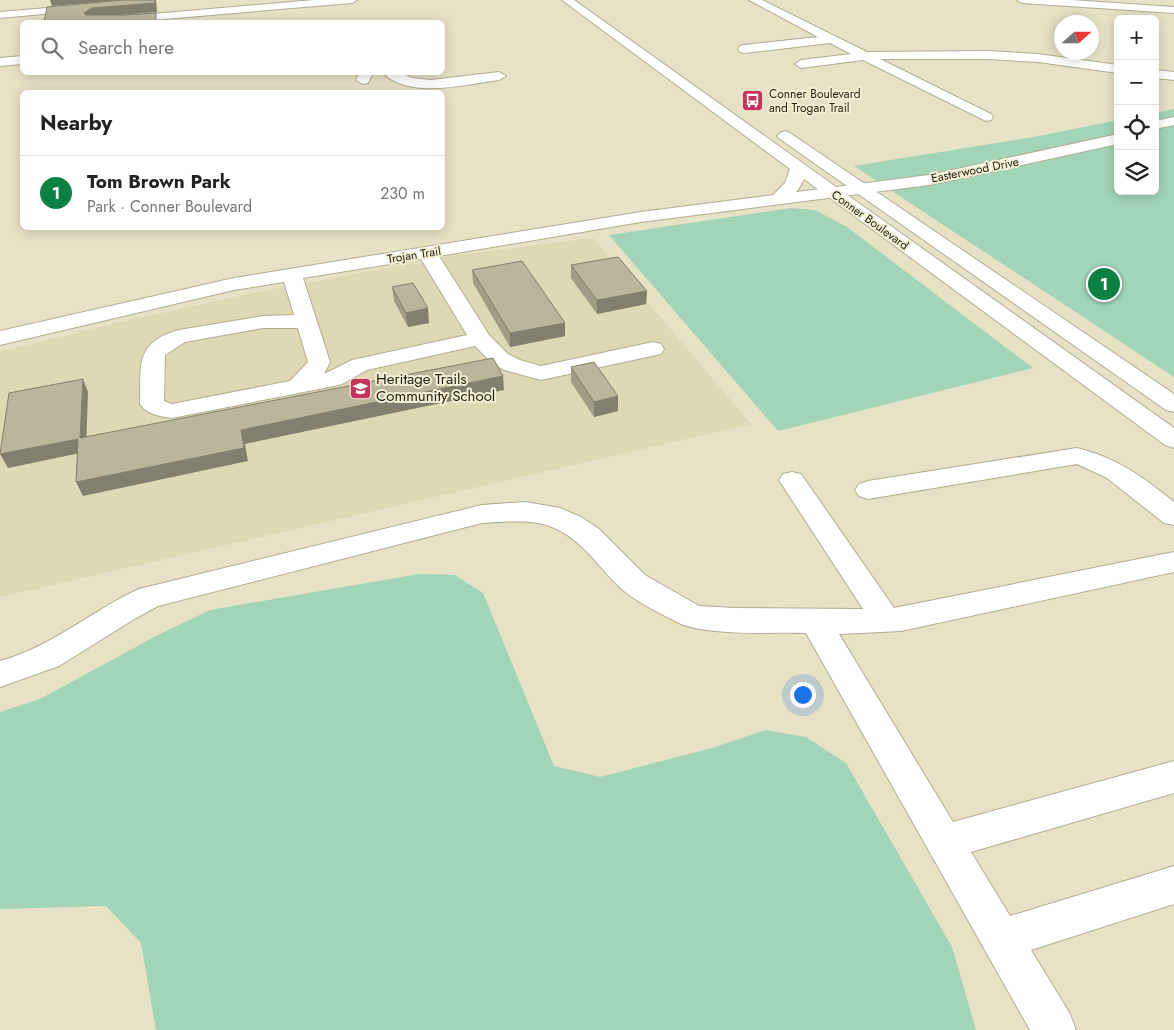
<!DOCTYPE html>
<html lang="en">
<head>
<meta charset="utf-8">
<style>
  body { margin:0; font-family:Jost,sans-serif; background:#f6f6f6; color:#222 }
  .controls { position:absolute; right:15px; top:15px; display:grid; overflow:hidden; border-radius:8px; box-shadow:0 2px 12px #0003 }
  .controls button { width:45px; height:45px; display:grid; place-items:center; padding:0; border:0; border-bottom:1px solid #e0e0e0; background:#fff; color:#222; font:25px sans-serif }
  .compass { position:absolute; left:1054px; top:15px; width:45px; height:45px; border-radius:50%; background:#fff; box-shadow:0 2px 12px #0003; rotate:69deg }
  .you { position:absolute; left:802px; top:694px; width:18px; height:18px; margin:-12px; border:4px solid #fff; border-radius:50%; background:#1a73e8; box-shadow:0 0 0 8px #1a73e833 }
  .badge { display:grid; place-items:center; width:32px; height:32px; border-radius:50%; background:#0b8043; color:#fff; font-size:16px; font-weight:700 }
  .pin { position:absolute; translate:-50% -50%; border:2px solid #fff; box-shadow:0 1px 5px #0006 }
  .list { margin:0; padding:0; list-style:none }
  h2 { display:flex; justify-content:space-between; align-items:center; height:65px; margin:0; padding:0 20px; font-size:21px }
  h2 small { font-size:16px; font-weight:400; color:#767676 }
  .list li { display:grid; grid-template-columns:32px 1fr auto; gap:15px; align-items:center; box-sizing:border-box; height:75px; padding:0 20px; border-top:1px solid #e0e0e0 }
  .list b { display:block; font-size:19px; white-space:nowrap }
  .list p { margin:0; font-size:16px; white-space:nowrap; color:#767676 }
  .list em { font-size:16px; font-style:normal; color:#767676 }
  .icon { flex:none; width:28px; height:28px; fill:none; stroke:currentColor; stroke-width:2; stroke-linecap:round; stroke-linejoin:round }
  .map { position:relative; flex:none; width:1174px; height:1030px; overflow:hidden }
  .search { position:absolute; background:#fff; box-shadow:0 2px 12px #0003; left:20px; top:20px; width:425px; height:55px; display:flex; align-items:center; gap:12px; box-sizing:border-box; padding:0 18px; border-radius:8px; color:#767676; font-size:19px }
  .panel { position:absolute; background:#fff; box-shadow:0 2px 12px #0003; left:20px; top:90px; width:425px; height:140px; border-radius:8px }
  .map>svg:first-child { display:block }
  .built { fill:#ded8b5 }
  .green { fill:#a2d4b7 }
  .lines { fill:none; stroke-linecap:round; stroke-linejoin:round }
  .minor-casing { stroke:#b1ac92; stroke-width:2 }
  .major-casing { stroke:#b1ac92; stroke-width:2 }
  .minor { fill:#fff; fill-rule:evenodd }
  .major { fill:#fff; fill-rule:evenodd }
  .wall { fill:#a09c85 }
  .shaded-wall { fill:#827f6c }
  .building { fill:#bab59b; stroke:#827f6c }
  .labels { text-anchor:middle; stroke-width:4; stroke-linejoin:round; paint-order:stroke }
  .far-poi-label { font-size:12px; fill:#242218; stroke:#f4efd3; text-anchor:start }
  .far-street-label { font-size:12px; fill:#242218; stroke:#f4efd3 }
  .poi-label { font-size:15px; fill:#242218; stroke:#f4efd3; text-anchor:start }
</style>
</head>
<body>
<div class="map">
<svg width="1174" height="1030" viewBox="0 0 1174 1030">
  <rect width="100%" height="100%" fill="#e7e1c6"/>
  <path class="built" d="M593,238L751,424L0,597V352L112,324L268,290L457,255Z"/>
  <path class="green" d="M1174,109V377L854,166L1039,136L1118,120V191H1155V113Z
    M791,208L815,210L847,227L1033,368L778,431L609,235Z
    M419,574L455,575L483,593L554,766L600,777L712,748L766,730L806,737L846,763L952,947L976,1030H156L141,943L106,906L0,909V712L40,699L156,636L210,610Z"/>
  <g class="lines">
    <defs>
      <path id="minor" d="M314,0H357L352,3L129,22H89L95,19Z
        M749,0H762L867,52L988,51L1038,54L1118,65V73L1038,62L988,59H880L991,114L993,117L991,120L986,121L863,60L801,68L795,64L801,60L851,54L830,43L744,53L740,52L738,49L740,46L744,45L818,37Z
        M1017,0H1071L1174,7V13L1022,3Z
        M83,5L87,6L88,8L87,10L0,18V12Z
        M22,56V64L0,66V58Z
        M1155,70L1174,72V80L1155,78Z
        M360,72H373L368,83L363,84L356,80Z
        M382,72H399L412,78L431,80L499,72L506,76L499,80C467,84 408,100 382,72Z
        M1174,117V125L1155,129V121Z
        M1118,134V144L929,185L641,222L439,256L489,335L508,354L520,360L541,366L653,342L661,344L664,349L661,354L541,380L504,370L492,363L475,346L367,370L342,384L334,386L172,418C159,416 148,415 140,404C141,367 134,342 179,330L263,316L294,315L284,282L234,290L0,345V331L234,278L641,212L929,175ZM421,259L467,335L352,360L324,374L330,362L303,278ZM263,328H298L308,362L290,381L172,404L164,401L165,355L185,342Z
        M1077,448C1117,458 1142,476 1174,502V525L1164,523L1107,478L1077,464L868,499L859,496L855,490L859,484L868,481Z
        M792,472L801,474L894,608L1174,552V572L901,631L839,634L953,822L1174,761V793L971,852L1010,916L1174,866V904L1031,950L1070,1014L1076,1030H1030L806,633C768,632 720,636 683,625C664,615 641,605 624,591C612,581 602,568 592,557C555,517 533,520 482,523L158,606L136,618L59,666L0,687V661C52,647 91,611 139,589L482,505L526,502L560,508L581,517L599,529L645,575L699,606L734,608L863,609L779,480L783,474Z"/>
      <path id="major" d="M562,0H574L1174,428V448L1165,445L804,179C798,192 788,205 773,202L770,198L785,183L790,169Z
        M785,131L790,133L1174,394V412L1166,410L780,139L777,136L780,133Z"/>
    </defs>
    <use href="#minor" class="minor-casing"/>
    <use href="#major" class="major-casing"/>
    <use href="#minor" class="minor"/>
    <use href="#major" class="major"/>
  </g>
  <path class="wall" d="M571,265L647,291L646,304L597,314L571,278Z
    M472,270L565,323V336L510,347L473,283Z
    M392,287L429,323L408,327L394,301Z
    M571,367L618,396V411L594,417L571,382Z"/>
  <path class="shaded-wall" d="M50,0H121L52,6Z
    M156,0L157,12L95,17L87,22L84,13L92,8Z
    M647,291L646,304L597,314V300Z
    M428,308L429,323L408,327L406,313Z
    M565,323V336L510,347V333Z
    M503,376L504,390L245,444L248,461L83,496L76,482L241,430Z
    M83,379L88,392L86,451L80,438Z
    M618,396V411L594,417V402Z
    M78,439L85,452L8,468L0,454Z"/>
  <path class="building" d="M123,0H155V3L92,8L84,13L86,15H126L156,13V22H44L47,7Z
    M618,257L647,291L597,300L571,265Z
    M522,261L565,323L510,333L472,270Z
    M413,283L428,308L406,313L392,287Z
    M493,358L503,376L241,430L244,448L76,482L78,439L0,454L9,393L83,379L80,438Z
    M594,362L618,396L594,402L571,367Z"/>
  <defs>
    <symbol id="bus-square" viewBox="-11 -11 22 22"><rect x="-9" y="-9" width="18" height="18" rx="4" fill="#c4355d" stroke="#f4efd3"/><path d="M-5-6H5V4H4V6H2V4H-2V6H-4V4H-5ZM-3.5-4V0h7V-4ZM-3.5 1.2v1.5H-2V1.2ZM2 1.2v1.5H3.5V1.2Z" fill="#fff"/></symbol>
    <symbol id="school-square" viewBox="-11 -11 22 22"><rect x="-9" y="-9" width="18" height="18" rx="4" fill="#c4355d" stroke="#f4efd3"/><path d="M0-5L7-2L0 1L-7-2ZM-4 1L0 2.5L4 1V4Q0 6-4 4Z" fill="#fff"/></symbol>
  </defs>
  <g fill-rule="evenodd">
    <use href="#bus-square" x="740" y="88" width="25" height="25"/>
    <use href="#school-square" x="348" y="376" width="25" height="25"/>
  </g>
  <g class="labels">
    <g class="far-poi-label">
      <text x="769" y="98">Conner Boulevard<tspan x="769" dy="14">and Trogan Trail</tspan></text>
    </g>
    <g class="far-street-label">
      <text transform="translate(975 170) rotate(-11)" y="4">Easterwood Drive</text>
      <text transform="translate(870 220) rotate(36)" y="4">Conner Boulevard</text>
      <text transform="translate(414 255) rotate(-9)" y="4">Trojan Trail</text>
    </g>
    <g class="poi-label">
      <text x="376" y="384">Heritage Trails<tspan x="376" dy="17">Community School</tspan></text>
    </g>
  </g>
</svg>
<div class="controls">
<button>+</button>
<button>−</button>
<button><svg class="icon" aria-label="locate" viewBox="0 0 24 24"><circle cx="12" cy="12" r="6"/><path d="M12 2v4M12 18v4M2 12h4M18 12h4"/></svg></button>
<button><svg class="icon" aria-label="layers" viewBox="0 0 24 24"><path d="M12 4l9 5-9 5-9-5zM3 14l9 5 9-5"/></svg></button>
</div>
<svg class="compass" viewBox="-18 -18 36 36"><path d="M0-13l5 13h-10z" fill="#e53935"/><path d="M0 13l5-13h-10z" fill="#767676"/></svg>
<div class="you"></div>
<div class="pin badge" style="left:1104px;top:284px">1</div>
<div class="search"><svg class="icon" aria-label="search" viewBox="0 0 24 24"><circle cx="10" cy="10" r="6"/><path d="M15 15l6 6"/></svg>Search here</div>
<section class="panel">
<h2>Nearby<small></small></h2>
<ul class="list">
<li><span class="badge">1</span><div><b>Tom Brown Park</b><p>Park · Conner Boulevard</p></div><em>230 m</em></li>
</ul>
</section>
</div>
</body>
</html>
